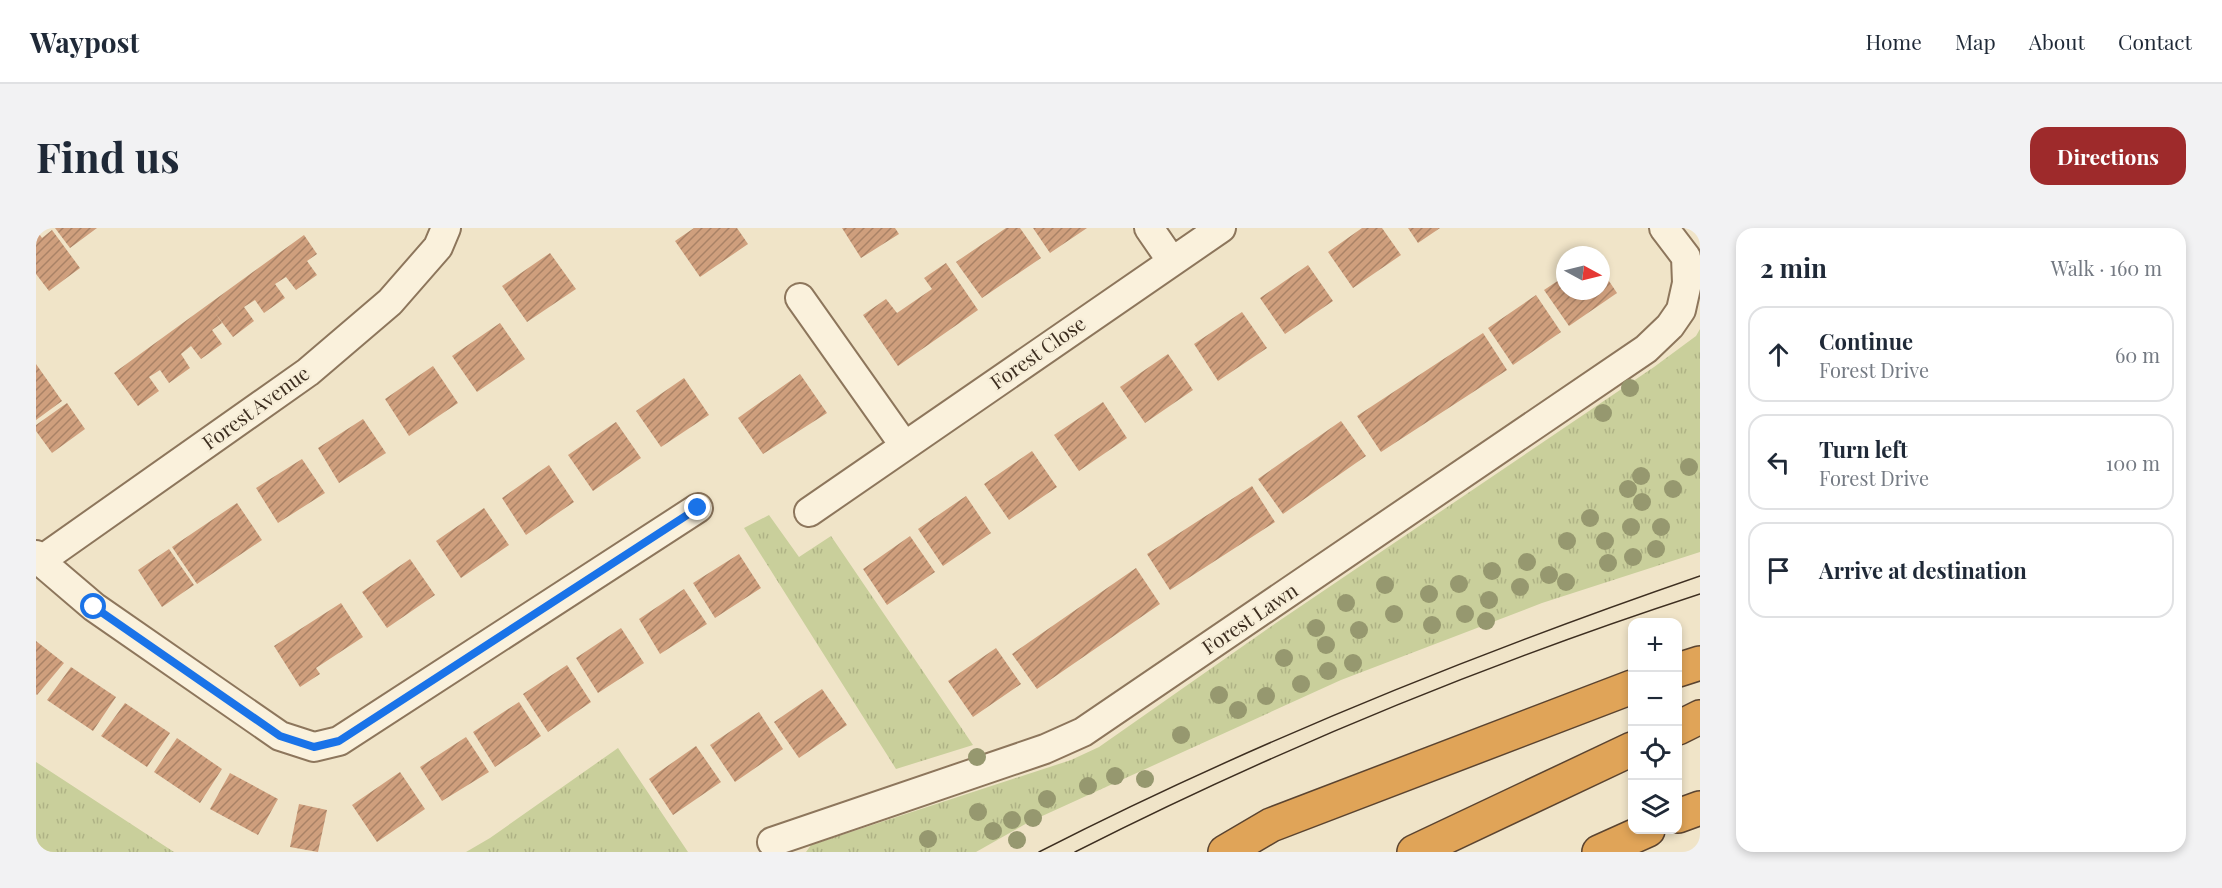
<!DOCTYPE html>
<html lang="en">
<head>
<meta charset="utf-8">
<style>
  body { margin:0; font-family:"Playfair Display",serif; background:#f2f2f3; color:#1f2937 }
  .controls { position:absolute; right:18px; bottom:18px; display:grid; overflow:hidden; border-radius:12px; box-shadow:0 3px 9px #0003 }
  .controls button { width:54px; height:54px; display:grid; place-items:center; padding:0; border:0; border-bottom:2px solid #e0e1e3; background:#fff; color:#1f2937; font:30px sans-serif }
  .compass { position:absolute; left:1520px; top:18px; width:54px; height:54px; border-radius:50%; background:#fff; box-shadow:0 3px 9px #0003; rotate:97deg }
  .stop { position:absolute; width:18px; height:18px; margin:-14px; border:4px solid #1a73e8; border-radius:50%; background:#fff }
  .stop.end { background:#1a73e8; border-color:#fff; box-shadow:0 2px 6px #0008 }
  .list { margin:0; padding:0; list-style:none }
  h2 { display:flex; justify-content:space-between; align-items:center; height:78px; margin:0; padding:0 24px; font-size:26px }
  h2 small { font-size:20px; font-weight:400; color:#747a83 }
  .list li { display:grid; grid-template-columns:39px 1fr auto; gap:18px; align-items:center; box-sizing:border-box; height:96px; margin:0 12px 12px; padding:0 12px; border:2px solid #e0e1e3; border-radius:18px }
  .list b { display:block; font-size:22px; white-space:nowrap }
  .list p { margin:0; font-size:20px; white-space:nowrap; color:#747a83 }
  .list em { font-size:20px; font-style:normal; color:#747a83 }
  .icon { flex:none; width:33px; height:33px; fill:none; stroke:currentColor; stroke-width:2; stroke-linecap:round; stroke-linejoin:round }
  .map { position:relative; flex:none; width:1664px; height:624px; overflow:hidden; border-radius:18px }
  header { display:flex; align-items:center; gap:36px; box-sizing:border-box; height:84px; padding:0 30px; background:#fff; border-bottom:2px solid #e0e1e3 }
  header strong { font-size:28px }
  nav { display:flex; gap:33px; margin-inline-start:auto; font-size:21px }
  .intro { display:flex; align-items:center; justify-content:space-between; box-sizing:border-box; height:144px; padding:0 36px }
  h1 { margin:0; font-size:42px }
  .button { padding:15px 27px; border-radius:18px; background:#9e2a2b; color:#fff; font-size:21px; font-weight:700 }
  main { display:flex; gap:36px; padding:0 36px }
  aside { flex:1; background:#fff; border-radius:18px; box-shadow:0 3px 9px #0003 }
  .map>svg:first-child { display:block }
  .park { fill:url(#park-tufts) }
  .building { fill:url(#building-hatch) }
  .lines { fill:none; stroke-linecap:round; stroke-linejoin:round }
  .minor-casing { stroke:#8d765c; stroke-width:32 }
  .motorway-casing { stroke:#5b4430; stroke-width:36 }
  .minor { stroke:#faf1dc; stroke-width:28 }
  .motorway { stroke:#e0a458; stroke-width:33 }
  .tram { stroke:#3d2e20; stroke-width:1.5 }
  .tree { fill:#96986f }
  .route { stroke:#1a73e8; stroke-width:8 }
  .labels { text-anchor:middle; stroke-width:5; stroke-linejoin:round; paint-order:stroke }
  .street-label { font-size:20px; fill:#3d2e20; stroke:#f7eed8 }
</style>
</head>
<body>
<header>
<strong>Waypost</strong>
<nav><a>Home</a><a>Map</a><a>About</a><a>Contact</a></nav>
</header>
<div class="intro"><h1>Find us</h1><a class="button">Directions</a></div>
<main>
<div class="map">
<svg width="1664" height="624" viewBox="0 0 1664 624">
  <defs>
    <pattern id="park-tufts" width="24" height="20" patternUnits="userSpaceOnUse" patternTransform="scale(1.5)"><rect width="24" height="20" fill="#c9cf9b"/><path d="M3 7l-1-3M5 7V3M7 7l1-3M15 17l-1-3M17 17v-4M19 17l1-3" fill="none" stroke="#aeb285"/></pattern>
    <pattern id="building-hatch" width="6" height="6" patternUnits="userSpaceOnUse" patternTransform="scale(1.5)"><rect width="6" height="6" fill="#cf9f7d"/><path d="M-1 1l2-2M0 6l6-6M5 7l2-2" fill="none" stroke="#a98266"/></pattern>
  </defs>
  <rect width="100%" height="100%" fill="#f0e4c8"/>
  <path class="park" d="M1664,101V324L1506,375L1305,452L993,594L940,624H770L775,617L1035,532L1063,519L1240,395L1618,139L1660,108Z
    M733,287L763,329L795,308L937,517L860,541L708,300Z
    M582,520L652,624H430L454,610Z
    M0,534L138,624H0Z"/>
  <path class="building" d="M19,0H61L34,20Z
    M658,0H701L712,16L664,49L639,13Z
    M806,0H859L863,6L825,30Z
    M970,0H984L1005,30L946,70L920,34Z
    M997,0H1051L1014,25Z
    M1326,0H1346L1365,27L1317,60L1292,24Z
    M1372,0H1404L1382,15Z
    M0,1L6,10L16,2L44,40L13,63L0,46Z
    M268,7L281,26L271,33L281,47L260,62L250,49L239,56L249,70L228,85L219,72L208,79L218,93L197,109L179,85L186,95L176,102L186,116L165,131L155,118L145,126L154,140L133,155L124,142L113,149L123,163L102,178L78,145Z
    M514,25L540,61L491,94L466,58Z
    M910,35L942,82L862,138L827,87L850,71L861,85L896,61L888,50Z
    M1272,37L1297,73L1249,106L1224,70Z
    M1565,41L1581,65L1533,98L1508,62L1529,48V63H1565Z
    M1500,67L1525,104L1477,137L1452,100Z
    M1206,84L1231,120L1182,153L1158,116Z
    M464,95L489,131L441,164L416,128Z
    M1447,105L1471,142L1345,224L1321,188Z
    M1132,126L1157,162L1109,195L1084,159Z
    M0,136L26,173L0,192Z
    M397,138L422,175L373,208L349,171Z
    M764,146L791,185L727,226L702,190Z
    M648,150L673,187L625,219L600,183Z
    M1067,174L1091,210L1043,243L1018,207Z
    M31,175L49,201L16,225L0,203V197Z
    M327,191L350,225L303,255L282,220Z
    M1305,193L1330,228L1247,286L1222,251Z
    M580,194L605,230L557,263L532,227Z
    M996,223L1021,259L973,292L948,256Z
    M266,231L289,265L242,295L220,260Z
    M513,237L538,274L490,307L466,270Z
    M1216,258L1239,294L1134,362L1111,326Z
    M930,268L955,305L907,338L882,301Z
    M201,275L226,312L161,356L136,319Z
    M448,280L473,317L425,350L400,313Z
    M874,308L899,344L851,377L827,341Z
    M133,321L158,357L126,379L102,342Z
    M703,326L725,360L679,390L657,355Z
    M374,331L399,367L351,400L326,364Z
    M1100,340L1124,376L1001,461L976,426Z
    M648,361L671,396L624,426L603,391Z
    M305,375L327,409L280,440L284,446L264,459L238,418Z
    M585,400L608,435L562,465L540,430Z
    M0,413L28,435L1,467L0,466Z
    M960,420L985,456L937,489L912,453Z
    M531,437L555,474L512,504L487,466Z
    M35,439L80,469L57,503L11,472Z
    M786,461L811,497L763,530L738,494Z
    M483,474L505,508L459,539L437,504Z
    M89,475L134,505L111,539L65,508Z
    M723,484L747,521L699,554L674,517Z
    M430,509L453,544L406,573L384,539Z
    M141,510L186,541L164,575L118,544Z
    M660,518L685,554L637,587L613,551Z
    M364,544L389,581L341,614L316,577Z
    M194,545L242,571L222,607L174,581Z
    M263,576L291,582L282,624L254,619Z"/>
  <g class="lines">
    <defs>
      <path id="minor" d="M1113,0L1135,32
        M764,70L868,217
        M773,284L1185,0
        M0,327L4,333L58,379L244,508L278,519L303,513L662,280
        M4,333L272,144L354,74L402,19L410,0
        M736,614L1009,521L1047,504L1610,121L1634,98L1645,82L1651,55L1650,29L1628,0"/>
      <path id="motorway" d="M1642,442L1664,435
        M1642,500L1664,489
        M1642,588L1664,580
        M1189,624L1235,597L1596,459
        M1378,624L1596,521
        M1563,624L1612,602"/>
    </defs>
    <use href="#minor" class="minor-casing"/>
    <use href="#motorway" class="motorway-casing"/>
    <use href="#minor" class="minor"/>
    <use href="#motorway" class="motorway"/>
    <path class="tram" d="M1003,624C1216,515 1438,426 1664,348
      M1039,624C1240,522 1450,436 1664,366"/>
  </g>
  <g class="tree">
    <circle cx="1594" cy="160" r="9"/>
    <circle cx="1567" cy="185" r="9"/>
    <circle cx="1653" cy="239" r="9"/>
    <circle cx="1605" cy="248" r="9"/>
    <circle cx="1592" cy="261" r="9"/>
    <circle cx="1637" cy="261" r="9"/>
    <circle cx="1606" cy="274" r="9"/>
    <circle cx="1554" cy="290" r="9"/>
    <circle cx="1595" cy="299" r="9"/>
    <circle cx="1625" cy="299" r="9"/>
    <circle cx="1531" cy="313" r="9"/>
    <circle cx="1569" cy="313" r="9"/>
    <circle cx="1620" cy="321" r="9"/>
    <circle cx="1597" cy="329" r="9"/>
    <circle cx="1491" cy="334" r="9"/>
    <circle cx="1572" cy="335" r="9"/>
    <circle cx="1456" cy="343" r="9"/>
    <circle cx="1513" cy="347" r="9"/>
    <circle cx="1530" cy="354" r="9"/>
    <circle cx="1423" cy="356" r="9"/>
    <circle cx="1349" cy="357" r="9"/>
    <circle cx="1484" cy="359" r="9"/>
    <circle cx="1393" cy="366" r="9"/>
    <circle cx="1453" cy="372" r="9"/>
    <circle cx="1310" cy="375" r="9"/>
    <circle cx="1358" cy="386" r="9"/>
    <circle cx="1429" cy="386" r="9"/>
    <circle cx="1450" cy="393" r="9"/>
    <circle cx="1396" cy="397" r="9"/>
    <circle cx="1280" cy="400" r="9"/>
    <circle cx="1323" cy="402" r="9"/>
    <circle cx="1290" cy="417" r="9"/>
    <circle cx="1248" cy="430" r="9"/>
    <circle cx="1317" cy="435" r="9"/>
    <circle cx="1292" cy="443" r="9"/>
    <circle cx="1265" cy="456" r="9"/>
    <circle cx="1183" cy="467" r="9"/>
    <circle cx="1230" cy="468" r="9"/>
    <circle cx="1202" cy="482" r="9"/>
    <circle cx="1145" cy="507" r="9"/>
    <circle cx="941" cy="529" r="9"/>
    <circle cx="1079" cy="548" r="9"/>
    <circle cx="1109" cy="551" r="9"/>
    <circle cx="1052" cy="558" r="9"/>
    <circle cx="1011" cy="571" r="9"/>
    <circle cx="942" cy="584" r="9"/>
    <circle cx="997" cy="590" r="9"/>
    <circle cx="976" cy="592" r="9"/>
    <circle cx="957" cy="603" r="9"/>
    <circle cx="892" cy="611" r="9"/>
    <circle cx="981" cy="612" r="9"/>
  </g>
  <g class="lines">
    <path class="route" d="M58,379L244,508L278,519L303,513L662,280"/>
  </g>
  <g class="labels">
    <g class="street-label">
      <text transform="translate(1002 125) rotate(-35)" y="7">Forest Close</text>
      <text transform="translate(220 180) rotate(-36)" y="7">Forest Avenue</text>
      <text transform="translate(1214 391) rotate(-34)" y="7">Forest Lawn</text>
    </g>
  </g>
</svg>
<div class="controls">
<button>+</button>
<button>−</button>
<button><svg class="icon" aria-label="locate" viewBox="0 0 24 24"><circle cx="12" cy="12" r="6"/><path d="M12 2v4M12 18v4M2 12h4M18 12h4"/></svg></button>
<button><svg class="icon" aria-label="layers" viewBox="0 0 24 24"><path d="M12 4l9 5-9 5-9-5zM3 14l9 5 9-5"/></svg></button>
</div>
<svg class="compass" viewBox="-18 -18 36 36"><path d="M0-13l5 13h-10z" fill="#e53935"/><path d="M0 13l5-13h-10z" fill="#747a83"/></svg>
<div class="stop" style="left:58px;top:379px"></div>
<div class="stop end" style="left:662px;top:280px"></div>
</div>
<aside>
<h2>2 min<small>Walk · 160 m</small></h2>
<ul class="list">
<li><svg class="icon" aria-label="ahead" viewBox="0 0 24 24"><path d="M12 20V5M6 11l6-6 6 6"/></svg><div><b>Continue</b><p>Forest Drive</p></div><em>60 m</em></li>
<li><svg class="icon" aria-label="left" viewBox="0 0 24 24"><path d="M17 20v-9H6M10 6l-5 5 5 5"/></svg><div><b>Turn left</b><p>Forest Drive</p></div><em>100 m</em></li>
<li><svg class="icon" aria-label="arrive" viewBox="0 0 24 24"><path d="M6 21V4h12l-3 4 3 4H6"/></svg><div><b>Arrive at destination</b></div></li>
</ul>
</aside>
</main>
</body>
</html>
